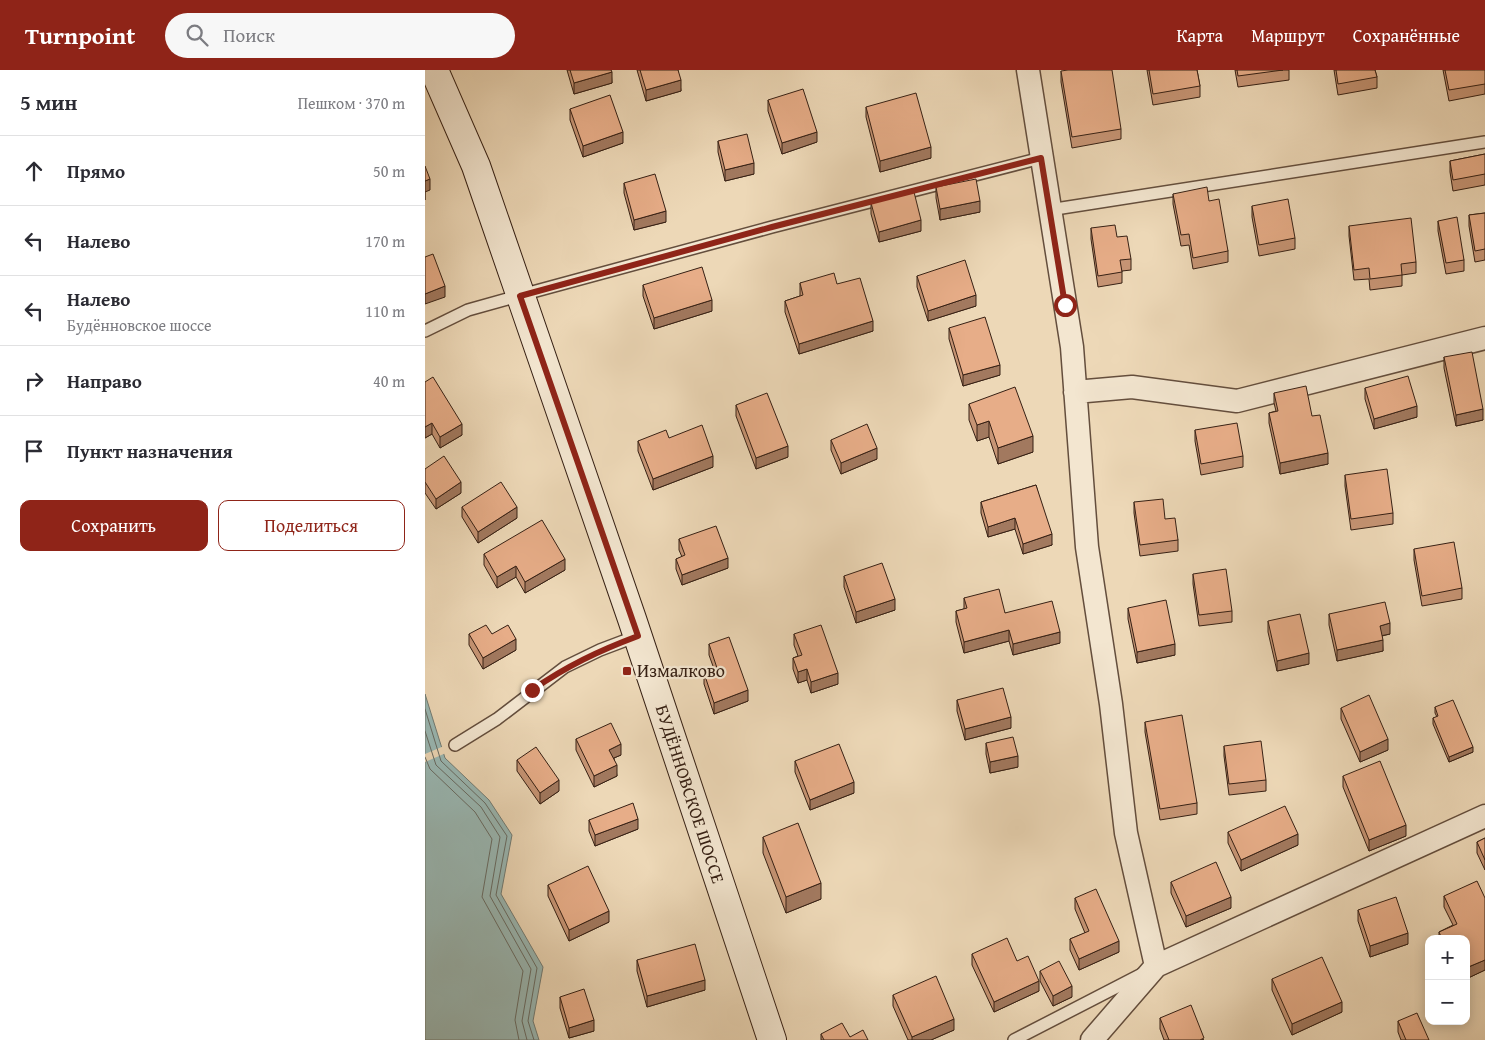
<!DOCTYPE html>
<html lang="ru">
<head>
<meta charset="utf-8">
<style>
  body { margin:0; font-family:"Gentium Book Plus",serif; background:#f7f7f7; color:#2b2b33 }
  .controls { position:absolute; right:15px; bottom:15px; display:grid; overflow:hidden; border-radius:10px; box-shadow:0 2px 12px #0003 }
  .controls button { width:45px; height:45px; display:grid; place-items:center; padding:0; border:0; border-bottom:1px solid #e1e1e2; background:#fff; color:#2b2b33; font:25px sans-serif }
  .stop { position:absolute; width:15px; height:15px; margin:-11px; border:4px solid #8f2418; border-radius:50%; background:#fff }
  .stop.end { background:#8f2418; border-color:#fff; box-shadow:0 1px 5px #0008 }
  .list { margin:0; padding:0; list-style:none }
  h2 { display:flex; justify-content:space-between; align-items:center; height:65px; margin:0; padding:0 20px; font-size:21px }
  h2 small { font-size:16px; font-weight:400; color:#7c7c81 }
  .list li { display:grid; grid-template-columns:32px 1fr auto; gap:15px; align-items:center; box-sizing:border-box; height:70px; padding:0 20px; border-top:1px solid #e1e1e2 }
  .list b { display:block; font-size:19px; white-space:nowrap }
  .list p { margin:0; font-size:16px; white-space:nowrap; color:#7c7c81 }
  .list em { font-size:16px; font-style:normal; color:#7c7c81 }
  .actions { display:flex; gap:10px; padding:15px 20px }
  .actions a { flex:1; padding:11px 0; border:1px solid #8f2418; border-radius:10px; text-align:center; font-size:18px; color:#8f2418 }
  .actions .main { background:#8f2418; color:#fff }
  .icon { flex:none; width:28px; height:28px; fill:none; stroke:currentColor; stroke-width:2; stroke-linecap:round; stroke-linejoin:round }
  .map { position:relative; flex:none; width:1060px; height:970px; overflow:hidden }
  header { display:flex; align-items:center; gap:30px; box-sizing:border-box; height:70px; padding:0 25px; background:#8f2418; color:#fff }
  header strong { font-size:24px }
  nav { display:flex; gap:28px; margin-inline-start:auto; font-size:18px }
  .search { width:350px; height:45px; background:#f7f7f7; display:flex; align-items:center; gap:12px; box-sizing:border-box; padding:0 18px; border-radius:28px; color:#7c7c81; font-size:19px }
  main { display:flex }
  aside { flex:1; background:#fff }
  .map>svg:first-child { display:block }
  .water { fill:#9ab9b5; stroke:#727c75 }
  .pier { fill:#edd8b7 }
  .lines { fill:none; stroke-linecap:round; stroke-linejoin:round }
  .shore { stroke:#686c64; stroke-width:1 }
  .lane-casing { stroke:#644e3d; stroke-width:14 }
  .street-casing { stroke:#644e3d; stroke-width:25 }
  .secondary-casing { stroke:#362014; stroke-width:30 }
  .lane { stroke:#f3e6d0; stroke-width:11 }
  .street { stroke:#f3e6d0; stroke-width:22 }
  .secondary { stroke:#f3e6d0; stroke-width:28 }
  .wall { fill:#c79575; stroke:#362014 }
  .shaded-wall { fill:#a2795f; stroke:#362014 }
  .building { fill:#e7ad88; stroke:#362014 }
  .route { stroke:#8f2418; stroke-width:6 }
  .poi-dot { fill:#8f2418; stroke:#f3e6d0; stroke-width:2 }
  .labels { text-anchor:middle; stroke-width:4.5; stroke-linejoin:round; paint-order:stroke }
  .poi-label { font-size:18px; fill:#362014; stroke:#f3e6d0; text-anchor:start }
  .street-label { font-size:18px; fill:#362014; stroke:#f3e6d0 }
</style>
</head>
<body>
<header>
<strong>Turnpoint</strong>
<div class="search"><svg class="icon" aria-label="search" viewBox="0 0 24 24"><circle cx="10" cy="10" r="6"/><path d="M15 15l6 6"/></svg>Поиск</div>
<nav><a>Карта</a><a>Маршрут</a><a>Сохранённые</a></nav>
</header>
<main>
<aside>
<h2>5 мин<small>Пешком · 370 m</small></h2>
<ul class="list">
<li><svg class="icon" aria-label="ahead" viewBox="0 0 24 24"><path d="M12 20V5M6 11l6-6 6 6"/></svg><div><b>Прямо</b></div><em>50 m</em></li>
<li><svg class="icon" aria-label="left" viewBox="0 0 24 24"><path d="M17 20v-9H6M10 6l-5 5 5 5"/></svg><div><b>Налево</b></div><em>170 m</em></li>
<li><svg class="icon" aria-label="left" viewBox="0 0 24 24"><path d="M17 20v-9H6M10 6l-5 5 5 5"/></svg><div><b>Налево</b><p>Будённовское шоссе</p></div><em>110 m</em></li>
<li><svg class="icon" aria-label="right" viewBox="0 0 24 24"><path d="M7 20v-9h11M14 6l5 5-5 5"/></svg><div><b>Направо</b></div><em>40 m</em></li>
<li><svg class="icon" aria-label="arrive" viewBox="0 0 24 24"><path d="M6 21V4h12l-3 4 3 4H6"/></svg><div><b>Пункт назначения</b></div></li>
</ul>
<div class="actions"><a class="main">Сохранить</a><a>Поделиться</a></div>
</aside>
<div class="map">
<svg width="1060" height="970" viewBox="0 0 1060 970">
  <rect width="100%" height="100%" fill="#edd8b7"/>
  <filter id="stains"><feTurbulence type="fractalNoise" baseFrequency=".004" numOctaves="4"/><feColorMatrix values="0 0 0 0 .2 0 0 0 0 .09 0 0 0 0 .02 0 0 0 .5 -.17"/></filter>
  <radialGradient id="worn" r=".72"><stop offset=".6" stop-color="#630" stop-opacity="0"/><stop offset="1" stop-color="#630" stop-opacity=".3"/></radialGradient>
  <path class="water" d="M0,624L20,688L64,730L87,765L76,824L118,897L108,951L114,970H0Z"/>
  <path class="pier" d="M19,676L21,683L0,692V684Z"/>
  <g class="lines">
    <path class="shore" d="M0,639L16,691L60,733L82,766L71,825L112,898L103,951L109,970
      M0,661L11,695L56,737L75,767L65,826L106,899L97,951L102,970
      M0,687L5,699L50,742L67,769L57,827L98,901L90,950L94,970"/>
    <defs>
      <path id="lane" d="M624,140L1060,72
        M0,261L43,240L111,221L347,157L616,88
        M30,675L72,649L140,597L175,580L212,566
        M589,970L717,904"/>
      <path id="street" d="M603,0L647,277L662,477L686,634L701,763L731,896
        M650,322L707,317L812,331L1060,268
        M667,970L731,896L1060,746"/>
      <path id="secondary" d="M9,0L51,96L207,549L347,970"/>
    </defs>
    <use href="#lane" class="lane-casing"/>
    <use href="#street" class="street-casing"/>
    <use href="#secondary" class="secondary-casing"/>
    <use href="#lane" class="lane"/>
    <use href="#street" class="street"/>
    <use href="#secondary" class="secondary"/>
  </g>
  <path class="wall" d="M142,0H186L187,13L149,24Z
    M212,0H253L256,21L221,31Z
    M722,0H772L775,16V27L728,35Z
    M810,0H864V10L813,17Z
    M909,0H950L952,7V18L913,25Z
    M1018,0H1060V24L1024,31Z
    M636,1L696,59V69L647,78L636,12Z
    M343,30L392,72L357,84L343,41Z
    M441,37L506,88L455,102L441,47Z
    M145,39L198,73L158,87L145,50Z
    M293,71L329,104L300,111L293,82Z
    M1060,84V115L1028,121L1025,102V91Z
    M199,113L241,152L209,160L199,123Z
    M511,117L555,142L515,150L511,128Z
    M748,124L784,131L803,181V192L768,199L764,175L756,176L748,134Z
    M446,133L496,161L454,172L446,144Z
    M827,136L870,168V179L834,186L827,147Z
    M1060,143V190L1050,192L1044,156V145Z
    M1013,151L1039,190V201L1021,204L1013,161Z
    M924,156L991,192V203L977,205V216L945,220L944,209L929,210L924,166Z
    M666,158L706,189V200L697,201V213L673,217L666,169Z
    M492,206L551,236L503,251L492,217Z
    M375,213L412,214L448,261L374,284L360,242V231L375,226Z
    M218,215L287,241L229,259L218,226Z
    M524,258L575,305L538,316L524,269Z
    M1019,287L1058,350L1031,356L1019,298Z
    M0,312L37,365L15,378L7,364L0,368Z
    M940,318L992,347L949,359L940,329Z
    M849,323L887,346L903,394L855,404L844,353V343L851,341L849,333Z
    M544,334L608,382L573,394L564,367L552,371L544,350Z
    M311,335L363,387L331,399L311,346Z
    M770,360L818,386V397L776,405L770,371Z
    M406,370L452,389L416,404L406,380Z
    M213,371L288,397L228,420L213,381Z
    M0,399L36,423L11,439L0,423Z
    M920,405L968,443V454L926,460L920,416Z
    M611,415L627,475L598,484L590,459L563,467L556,443V432Z
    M709,432L740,449L753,470V481L715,486L709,443Z
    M37,437L92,448L53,473L37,447Z
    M254,469L303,498L257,515L251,499V489L257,487L254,480Z
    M989,479L1037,518V529L997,536L989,490Z
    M59,484L140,500L100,523L91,507L72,518L59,495Z
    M768,504L807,541V552L774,556L768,514Z
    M419,506L470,540L431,553L419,517Z
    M539,528L580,543L635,573L588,585L584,571L539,583L531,552V541L539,539Z
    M703,538L750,585L712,593L703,549Z
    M904,544L965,564L957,566L958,581L912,591L904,555Z
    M843,551L884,594L852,601L843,562Z
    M44,564L91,580L58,599L44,575Z
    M369,564L413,614L386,623L382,610L373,613L368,599V588L373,586L369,575Z
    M284,574L323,631L289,644L279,614V603L289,599L284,585Z
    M532,630L586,658L540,670L532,641Z
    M1010,637L1048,682L1024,692L1008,654V648L1012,647L1010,643Z
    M916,638L963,680L935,692L916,649Z
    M720,652L772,733V744L735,750L720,662Z
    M151,669L196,685L189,688L192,706L169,717L151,680Z
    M561,673L593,697L565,703L561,684Z
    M799,676L841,710V721L804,725L799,686Z
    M92,690L134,721L115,734L92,701Z
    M370,691L429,723L385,740L370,702Z
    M918,706L981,766L944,781L918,717Z
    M164,750L213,759L170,776L164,761Z
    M803,762L873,775L816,801L803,773Z
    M338,767L396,829L361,843L338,783Z
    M1060,768V800L1052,783V772Z
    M746,812L806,838L761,857L746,823Z
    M123,815L184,852L144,871L123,826Z
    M1019,826L1060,900L1041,909V869H1014V862L1028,855L1019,837Z
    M650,828L694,882L654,900L645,880V869L660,863L650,839Z
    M933,840L983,874L945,887L933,851Z
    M547,884L592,891L614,921L569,942L547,895Z
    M212,890L280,920L222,937L212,901Z
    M615,901L647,927L628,936L615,911Z
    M847,909L917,942L867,965L847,920Z
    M468,925L529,960L506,970H483L468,936Z
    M135,927L169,961L144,968L135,938Z
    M735,948L779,970H739L735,959Z
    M973,951L1004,970H976L973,962Z
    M396,964L425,967L443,970H396Z"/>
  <path class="shaded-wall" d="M187,2V13L149,24V13Z
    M256,10V21L221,31V20Z
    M198,62V73L158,87V76Z
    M392,62V72L357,84V73Z
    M506,77V88L455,102V91Z
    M329,93V104L300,111V100Z
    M5,109V120L0,122V130V111Z
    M555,131V142L515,150V139Z
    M241,141V152L209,160V150Z
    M496,150V161L454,172V162Z
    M20,216V227L0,234V224Z
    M551,225V236L503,251V241Z
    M287,230V241L229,259V248Z
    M448,251V261L374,284V274Z
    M575,295V305L538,316V305Z
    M992,336V347L949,359V349Z
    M1058,339V350L1031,356V345Z
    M564,351V367L552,371V355Z
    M7,353V364L0,368V357Z
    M37,354V365L15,378V367Z
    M608,366V382L573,394V378Z
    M363,376V387L331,399V388Z
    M452,378V389L416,404V393Z
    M903,383V394L855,404V393Z
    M288,386V397L228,420V409Z
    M36,412V423L11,439V429Z
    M92,437V448L53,473V462Z
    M590,448V459L563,467V457Z
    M627,464V475L598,484V474Z
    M303,488V498L257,515V505Z
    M140,489V500L100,523V512Z
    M91,496V507L72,518V507Z
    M470,529V540L431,553V542Z
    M965,553V564L955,566V556Z
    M584,560V571L539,583V572Z
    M635,562V573L588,585V574Z
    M91,569V580L58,599V588Z
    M958,570V581L912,591V580Z
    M750,574V585L712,593V582Z
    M884,583V594L852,601V591Z
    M382,599V610L373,613V602Z
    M413,603V614L386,623V612Z
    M323,620V631L289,644V633Z
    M586,647V658L540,670V659Z
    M963,669V680L935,692V682Z
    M196,674V685L184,690V680Z
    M1048,677V682L1024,692V687Z
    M593,686V697L565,703V692Z
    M192,695V706L169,717V706Z
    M134,710V721L115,734V723Z
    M429,712V723L385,740V730Z
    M213,749V759L170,776V765Z
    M981,755V766L944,781V770Z
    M873,764V775L816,801V790Z
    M396,813V829L361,843V827Z
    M806,827V838L761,857V846Z
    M184,841V852L144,871V860Z
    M983,863V874L945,887V876Z
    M694,871V882L654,900V889Z
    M1060,890V900L1041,909V898Z
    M280,910V920L222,937V926Z
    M614,911V921L569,942V932Z
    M647,916V927L628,936V926Z
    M917,932V942L867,965V954Z
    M529,949V960L506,970H487V967Z
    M169,950V961L144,968V958Z"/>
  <path class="building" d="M145,0H186L187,2L149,13Z
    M215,0H253L256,10L221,20Z
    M643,0H687L696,59L647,67L636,1Z
    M724,0H772L775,16L728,24Z
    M812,0H858L813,6Z
    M911,0H950L952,7L913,14Z
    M1020,0H1060V14L1024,20Z
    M378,19L392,62L357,73L343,30Z
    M491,23L506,77L455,91L441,37Z
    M185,25L198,62L158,76L145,39Z
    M322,64L329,93L300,100L293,71Z
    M1060,84V104L1028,110L1025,91Z
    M0,96L5,109L0,111Z
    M230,104L241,141L209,150L199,113Z
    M551,109L555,131L515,139L511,117Z
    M782,117L784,131L794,129L803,181L768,188L764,164L756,165L748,124Z
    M489,122L496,150L454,162L446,133Z
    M863,129L870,168L834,175L827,136Z
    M1060,143V179L1050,181L1044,145Z
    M1032,147L1039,190L1021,193L1013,151Z
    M986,148L991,192L976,194L977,205L945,209L944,198L929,200L924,156Z
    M690,155L692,167L702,166L706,189L695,190L697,202L673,206L666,158Z
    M8,184L20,216L0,224V187Z
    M540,190L551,225L503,241L492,206Z
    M277,197L287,230L229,248L218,215Z
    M409,203L412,214L435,208L448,251L374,274L360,231L378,225L375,213Z
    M560,247L575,295L538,305L524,258Z
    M1047,282L1058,339L1031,345L1019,287Z
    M983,306L992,336L949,349L940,318Z
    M8,307L37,354L15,367L7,353L0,357V312Z
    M881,316L887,346L895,345L903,383L855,393L844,343L853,341L849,323Z
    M590,317L608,366L573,378L564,351L552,355L544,334Z
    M342,323L363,376L331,388L311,335Z
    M812,353L818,386L776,394L770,360Z
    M442,354L452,378L416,393L406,370Z
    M277,355L288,386L228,409L213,371L241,360L244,368Z
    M19,386L36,412L11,429L0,412V399Z
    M962,399L968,443L926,449L920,405Z
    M76,412L92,437L53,462L37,437Z
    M611,415L627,464L598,474L590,448L563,457L556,432Z
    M738,429L740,449L750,448L753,470L715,475L709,432Z
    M117,450L140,489L100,512L91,496L72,507L59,484Z
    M291,456L303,488L257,505L251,489L260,485L254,469Z
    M1029,472L1037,518L997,526L989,479Z
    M457,493L470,529L431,542L419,506Z
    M801,499L807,541L774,545L768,504Z
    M574,519L580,543L627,531L635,562L588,574L584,560L539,572L531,541L542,538L539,528Z
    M741,530L750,574L712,582L703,538Z
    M960,532L965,553L955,556L958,570L912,580L904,544Z
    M875,544L884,583L852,591L843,551Z
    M61,555L67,564L83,555L91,569L58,588L44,564Z
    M396,555L413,603L386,612L382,599L373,602L368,588L377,585L369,564Z
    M304,567L323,620L289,633L279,603L292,598L284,574Z
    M578,618L586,647L540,659L532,630Z
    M944,625L963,669L935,682L916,638Z
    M1028,630L1048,677L1024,687L1008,648L1013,646L1010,637Z
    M757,645L772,733L735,739L720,652Z
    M186,653L196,674L184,680L192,695L169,706L151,669Z
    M588,667L593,686L565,692L561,673Z
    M836,671L841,710L804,714L799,676Z
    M414,674L429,712L385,730L370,691Z
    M111,677L134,710L115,723L92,690Z
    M955,691L981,755L944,770L918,706Z
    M208,733L213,749L170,765L164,750Z
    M860,736L873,764L816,790L803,762Z
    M373,753L396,813L361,827L338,767Z
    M1060,768V790L1052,772Z
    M791,792L806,827L761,846L746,812Z
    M163,796L184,841L144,860L123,815Z
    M1052,811L1060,828V890L1041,898V869H1017L1014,862L1032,854L1019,826Z
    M671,819L694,871L654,889L645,869L664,861L650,828Z
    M971,827L983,863L945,876L933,840Z
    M582,868L592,891L603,886L614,911L569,932L547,884Z
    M270,874L280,910L222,926L212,890Z
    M897,887L917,932L867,954L847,909Z
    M634,891L647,916L628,926L615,901Z
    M511,906L529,949L487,967L468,925Z
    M159,919L169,950L144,958L135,927Z
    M766,935L779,968L775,970H744L735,948Z
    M992,943L1004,970H981L973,951Z
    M417,953L425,967L438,960L443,970H399L396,964Z"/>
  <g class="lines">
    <path class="route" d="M107,620C142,596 173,581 213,566L95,226L347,157L616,88L640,235"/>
  </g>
  <rect class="poi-dot" x="197" y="596" width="10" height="10" rx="2.5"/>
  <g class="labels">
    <g class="poi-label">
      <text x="212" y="607">Измалково</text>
    </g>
    <g class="street-label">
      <text transform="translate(265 724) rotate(72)" y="6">БУДЁННОВСКОЕ ШОССЕ</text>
    </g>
  </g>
  <rect width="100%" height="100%" filter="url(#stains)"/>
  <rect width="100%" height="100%" fill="url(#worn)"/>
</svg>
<div class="controls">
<button>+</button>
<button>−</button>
</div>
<div class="stop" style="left:640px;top:235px"></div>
<div class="stop end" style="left:107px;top:620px"></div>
</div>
</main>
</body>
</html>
